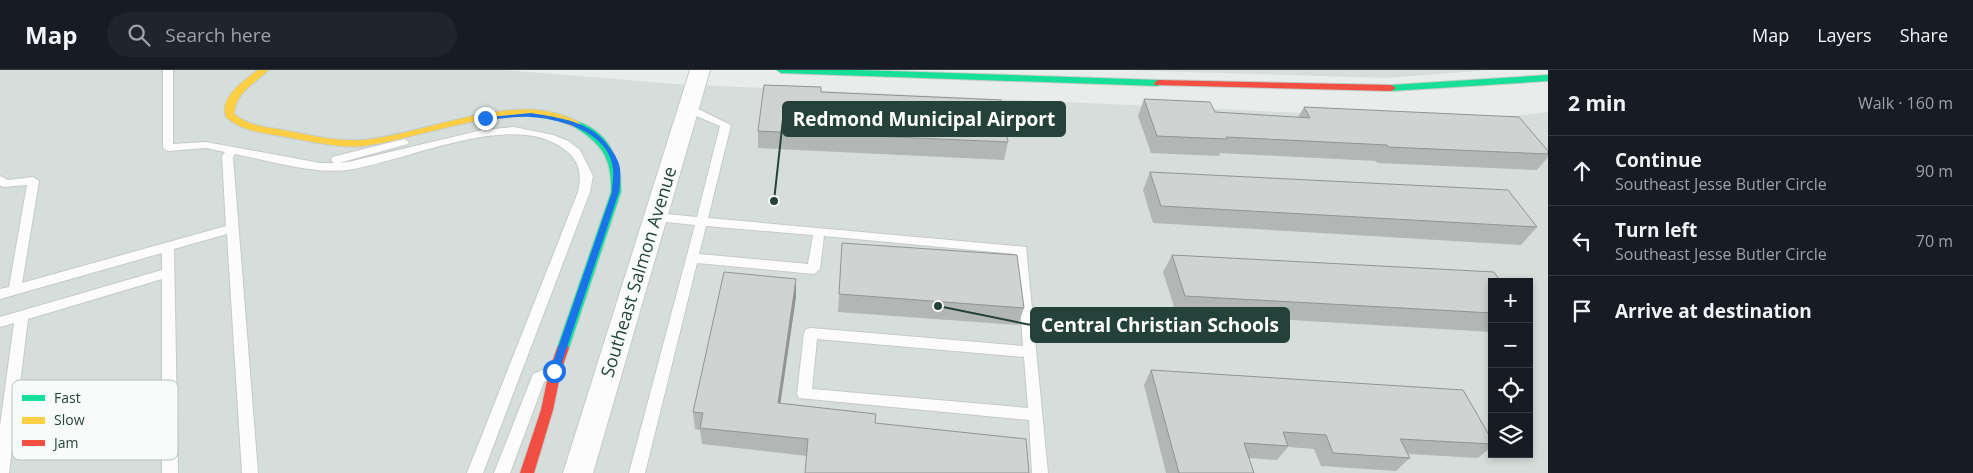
<!DOCTYPE html>
<html lang="en">
<head>
<meta charset="utf-8">
<style>
  body { margin:0; font-family:"Open Sans",sans-serif; background:#20242c; color:#f1f3f6 }
  .controls { position:absolute; right:15px; bottom:15px; display:grid; overflow:hidden; border-radius:0px; box-shadow:0 2px 8px #0003 }
  .controls button { width:45px; height:45px; display:grid; place-items:center; padding:0; border:0; border-bottom:1px solid #363941; background:#171b24; color:#f1f3f6; font:25px sans-serif }
  .stop { position:absolute; width:15px; height:15px; margin:-11px; border:4px solid #1a73e8; border-radius:50%; background:#fff }
  .stop.end { background:#1a73e8; border-color:#fff; box-shadow:0 1px 5px #0008 }
  .list { margin:0; padding:0; list-style:none }
  h2 { display:flex; justify-content:space-between; align-items:center; height:65px; margin:0; padding:0 20px; font-size:21px }
  h2 small { font-size:16px; font-weight:400; color:#9ea1a6 }
  .list li { display:grid; grid-template-columns:32px 1fr auto; gap:15px; align-items:center; box-sizing:border-box; height:70px; padding:0 20px; border-top:1px solid #363941 }
  .list b { display:block; font-size:19px; white-space:nowrap }
  .list p { margin:0; font-size:16px; white-space:nowrap; color:#9ea1a6 }
  .list em { font-size:16px; font-style:normal; color:#9ea1a6 }
  .icon { flex:none; width:28px; height:28px; fill:none; stroke:currentColor; stroke-width:2; stroke-linecap:round; stroke-linejoin:round }
  .map { position:relative; flex:none; width:1548px; height:403px; overflow:hidden }
  header { display:flex; align-items:center; gap:30px; box-sizing:border-box; height:70px; padding:0 25px; background:#171b24; border-bottom:1px solid #363941 }
  header strong { font-size:24px }
  nav { display:flex; gap:28px; margin-inline-start:auto; font-size:18px }
  .search { width:350px; height:45px; background:#20242c; display:flex; align-items:center; gap:12px; box-sizing:border-box; padding:0 18px; border-radius:28px; color:#9ea1a6; font-size:19px }
  main { display:flex }
  aside { flex:1; background:#171b24 }
  .map>svg:first-child { display:block }
  .built { fill:#d6dedb; fill-rule:evenodd }
  .lines { fill:none; stroke-linecap:round; stroke-linejoin:round }
  .lane-casing { stroke:#c5cac8; stroke-width:2 }
  .street-casing { stroke:#c5cac8; stroke-width:2 }
  .fast-casing { stroke:#c3cbc8; stroke-width:2 }
  .slow-casing { stroke:#c3cbc8; stroke-width:2 }
  .jam-casing { stroke:#c3cbc8; stroke-width:2 }
  .lane { fill:#fcfcfc; fill-rule:evenodd }
  .street { fill:#fcfcfc; fill-rule:evenodd }
  .fast { fill:#16e098; fill-rule:evenodd }
  .slow { fill:#ffcf43; fill-rule:evenodd }
  .jam { fill:#f24e42; fill-rule:evenodd }
  .wall { fill:#b2b6b5 }
  .shaded-wall { fill:#919493 }
  .building { fill:#cfd4d2; stroke:#919493 }
  .route { fill:#1a73e8 }
  .labels { text-anchor:middle; stroke-width:5; stroke-linejoin:round; paint-order:stroke }
  .street-label { font-size:18px; fill:#24423a; stroke:#f7fbf9 }
  .key { fill:#f7fbf9; stroke:#b8c4c0; stroke-width:1 }
  .key-label { font-size:14px; fill:#24423a }
  .leader { fill:none; stroke:#24423a; stroke-width:2 }
  .callout-dot { fill:#24423a; stroke:#f7fbf9; stroke-width:2 }
  .callout { fill:#24423a; stroke:#24423a; stroke-width:2 }
  .callout-label { font-size:19px; text-anchor:middle; font-weight:bold; fill:#fff }
</style>
</head>
<body>
<header>
<strong>Map</strong>
<div class="search"><svg class="icon" aria-label="search" viewBox="0 0 24 24"><circle cx="10" cy="10" r="6"/><path d="M15 15l6 6"/></svg>Search here</div>
<nav><a>Map</a><a>Layers</a><a>Share</a></nav>
</header>
<main>
<div class="map">
<svg width="1548" height="403" viewBox="0 0 1548 403">
  <rect width="100%" height="100%" fill="#e8edeb"/>
  <path class="built" d="M0,0H505L676,14L1475,51L1548,42V403H0ZM1492,212H1529V384H1492Z
    M1121,0H1491L1385,8Z"/>
  <g class="lines">
    <defs>
      <path id="lane" d="M163,0H173V74L206,72L320,93H334L331,90L332,87L404,69L409,72L408,74L339,93L348,92L482,60L514,57L553,65L568,71L580,80L593,106L590,122L483,403H467L578,122C582,105 580,90 564,79C512,39 406,92 347,100C311,104 271,91 235,84L233,87L258,403H242L227,164L174,179L178,403H162V209L28,249L9,403H0V356L14,253L0,257V247L162,200V183L0,229V219L9,217L27,115L2,117L0,115V106L8,110L33,107L39,111L22,213L226,156L222,86L225,82L206,78L168,81L163,78Z
        M688,38L700,40L731,55L708,148L1026,177L1048,403H1032L1029,350L799,328L797,324L804,263L806,259L811,258L1023,276L1016,184L824,166L820,199L814,204L697,193L645,403H629L695,155L656,151L650,147L656,143L697,147L720,56L694,45L684,43L683,41ZM706,156L813,165L808,194L699,184ZM817,269L1024,287L1028,338L812,319Z
        M553,296L558,298L560,302L558,306L544,312L510,403H494L533,304Z"/>
      <path id="street" d="M690,0H710L593,403H563Z"/>
      <path id="fast" d="M777,0H858L1158,10L1162,13L1158,16L781,3Z
        M1548,5V11L1391,21L1386,18L1391,15Z
        M576,51C609,61 622,91 621,122L569,278L567,281L563,283L559,281L557,278L611,122C612,87 602,74 573,56V52Z"/>
      <path id="slow" d="M258,0H268C254,15 236,21 234,44C248,56 266,57 283,60C310,65 336,72 362,70C423,65 505,24 564,46C570,48 576,50 581,54L576,57C567,55 559,50 550,48C491,38 423,67 364,76C338,78 313,72 287,67C265,63 243,62 226,47C219,27 245,10 258,0Z"/>
      <path id="jam" d="M1158,10L1391,15L1396,18L1391,21L1155,15L1154,13Z
        M563,273L567,275L569,278L561,301L553,340L534,403H520L541,340L549,301L557,278L559,275Z"/>
    </defs>
    <use href="#lane" class="lane-casing"/>
    <use href="#street" class="street-casing"/>
    <use href="#fast" class="fast-casing"/>
    <use href="#slow" class="slow-casing"/>
    <use href="#jam" class="jam-casing"/>
    <use href="#lane" class="lane"/>
    <use href="#street" class="street"/>
    <use href="#fast" class="fast"/>
    <use href="#slow" class="slow"/>
    <use href="#jam" class="jam"/>
  </g>
  <path class="wall" d="M821,22L1008,72L1004,90L758,78V61Z
    M1144,29L1215,42L1298,47L1304,37L1548,81V87L1537,100L1377,93L1376,91L1220,83L1219,86L1151,83L1138,46Z
    M1150,102L1537,157L1521,175L1153,153L1143,120Z
    M842,173L1024,238L1018,255L838,242Z
    M1172,185L1492,212V262L1176,243L1163,202Z
    M796,227L780,333L876,344L807,386L702,374L700,360L695,359L693,342Z
    M1151,300L1492,370V376L1478,388L1408,384L1410,388L1396,401L1321,396L1314,379L1288,377L1277,390L1249,388L1254,403H1166L1144,315Z"/>
  <path class="shaded-wall" d="M796,209V227L778,350V333Z"/>
  <path class="building" d="M764,15L821,17V22L1001,30L1008,72L758,61Z
    M1144,29L1210,32L1215,42L1310,48L1304,37L1519,47L1548,81V84L1388,77L1387,75L1226,67L1227,69L1157,66Z
    M1150,102L1508,120L1537,157L1161,136Z
    M842,173L1017,185L1024,238L839,224Z
    M1172,185L1494,202L1501,212H1492V243L1185,226Z
    M724,202L796,209L778,333L876,344L875,353L1026,369L1029,403H805L808,369L700,358L703,343L693,342Z
    M1151,300L1463,320L1492,370V374L1400,369L1410,388L1333,383L1326,365L1283,362L1288,376L1244,373L1254,403H1179Z"/>
  <path class="route" d="M531,43C560,48 592,51 610,78C615,85 619,91 620,99C621,106 620,115 619,122L559,301L554,305L550,301L612,122C612,115 614,107 613,99C610,63 562,49 531,47C516,46 500,49 485,50L481,48Z"/>
  <g class="labels">
    <g class="street-label">
      <text transform="translate(639 202) rotate(-73)" y="6">Southeast Salmon Avenue</text>
    </g>
  </g>
  <rect x="12" y="310" width="166" height="80" rx="8" class="key"/>
  <rect x="22" y="325" width="23" height="6" fill="#16e098"/>
  <rect x="22" y="347" width="23" height="7" fill="#ffcf43"/>
  <rect x="22" y="370" width="23" height="6" fill="#f24e42"/>
  <g class="key-label">
    <text x="54" y="333">Fast</text>
    <text x="54" y="355">Slow</text>
    <text x="54" y="378">Jam</text>
  </g>
  <path class="leader" d="M774 131L783 49M938 236L1031 255"/>
  <g class="callout-dot">
    <circle cx="774" cy="131" r="5"/>
    <circle cx="938" cy="236" r="5"/>
  </g>
  <g class="callout">
    <rect x="783" y="32" width="282" height="34" rx="5"/>
    <rect x="1031" y="238" width="258" height="34" rx="5"/>
  </g>
  <g class="callout-label">
    <text x="924" y="56">Redmond Municipal Airport</text>
    <text x="1160" y="262">Central Christian Schools</text>
  </g>
</svg>
<div class="controls">
<button>+</button>
<button>−</button>
<button><svg class="icon" aria-label="locate" viewBox="0 0 24 24"><circle cx="12" cy="12" r="6"/><path d="M12 2v4M12 18v4M2 12h4M18 12h4"/></svg></button>
<button><svg class="icon" aria-label="layers" viewBox="0 0 24 24"><path d="M12 4l9 5-9 5-9-5zM3 14l9 5 9-5"/></svg></button>
</div>
<div class="stop" style="left:554px;top:301px"></div>
<div class="stop end" style="left:485px;top:48px"></div>
</div>
<aside>
<h2>2 min<small>Walk · 160 m</small></h2>
<ul class="list">
<li><svg class="icon" aria-label="ahead" viewBox="0 0 24 24"><path d="M12 20V5M6 11l6-6 6 6"/></svg><div><b>Continue</b><p>Southeast Jesse Butler Circle</p></div><em>90 m</em></li>
<li><svg class="icon" aria-label="left" viewBox="0 0 24 24"><path d="M17 20v-9H6M10 6l-5 5 5 5"/></svg><div><b>Turn left</b><p>Southeast Jesse Butler Circle</p></div><em>70 m</em></li>
<li><svg class="icon" aria-label="arrive" viewBox="0 0 24 24"><path d="M6 21V4h12l-3 4 3 4H6"/></svg><div><b>Arrive at destination</b></div></li>
</ul>
</aside>
</main>
</body>
</html>
